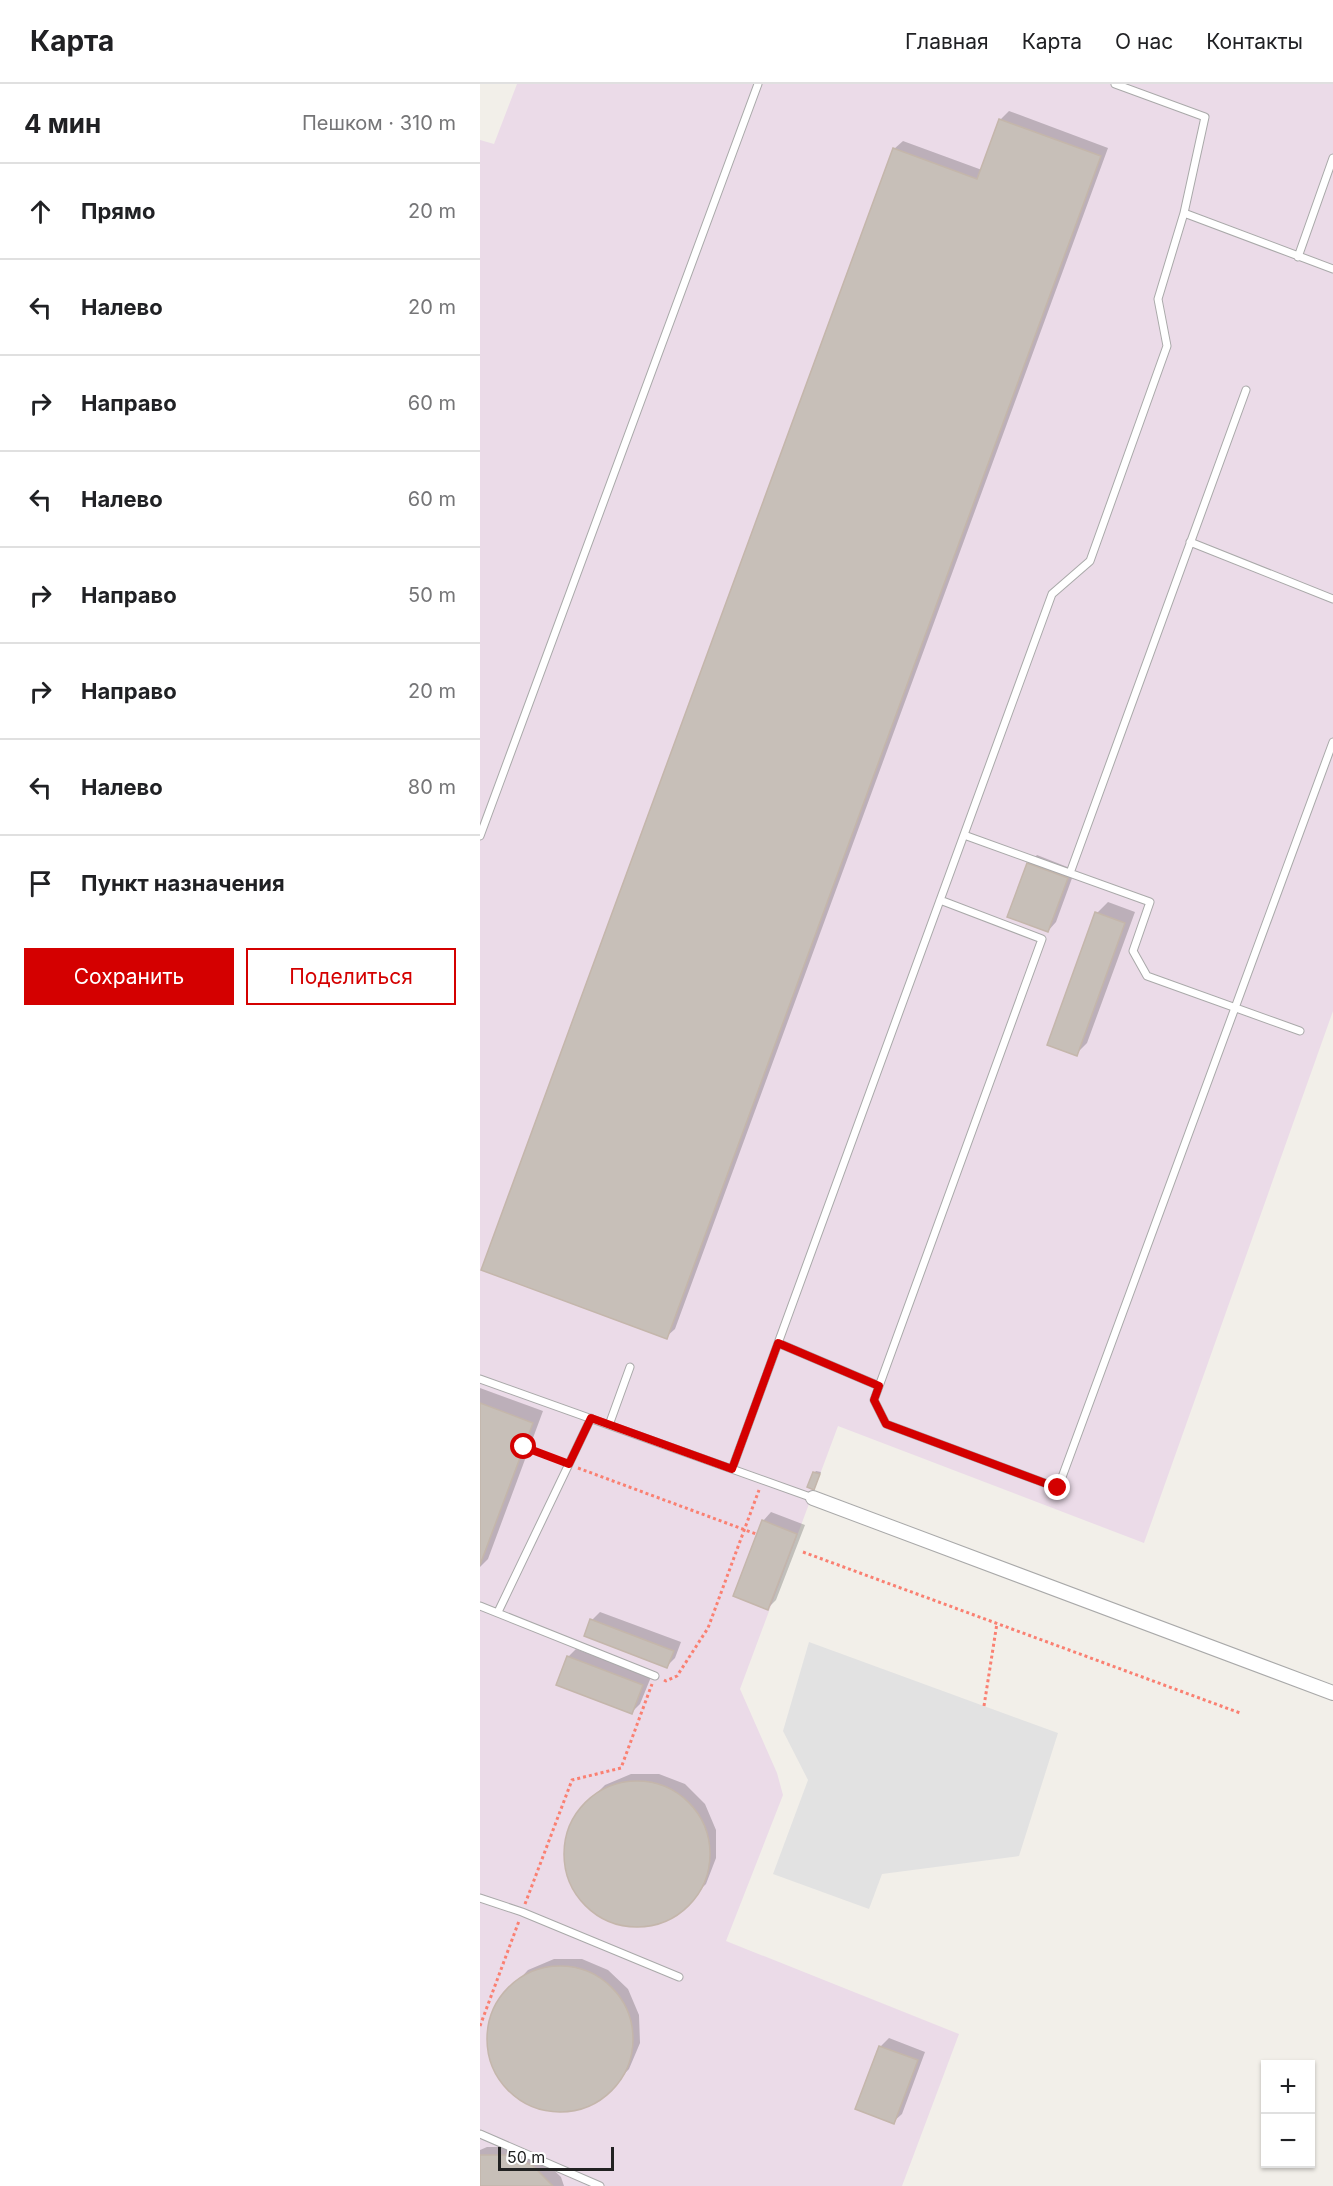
<!DOCTYPE html>
<html lang="ru">
<head>
<meta charset="utf-8">
<style>
  body { margin:0; font-family:Inter,sans-serif; background:#f6f6f6; color:#202124 }
  .controls { position:absolute; right:18px; bottom:18px; display:grid; overflow:hidden; border-radius:0px; box-shadow:0 2px 4px #0004 }
  .controls button { width:54px; height:54px; display:grid; place-items:center; padding:0; border:0; border-bottom:2px solid #e0e0e0; background:#fff; color:#202124; font:30px sans-serif }
  .scale { position:absolute; left:18px; bottom:15px; width:116px; box-sizing:border-box; padding-left:6px; border:3px solid #222; border-top:0; font-size:16px; line-height:21px; white-space:nowrap; color:#222; -webkit-text-stroke:4px #fff; paint-order:stroke }
  .stop { position:absolute; width:18px; height:18px; margin:-14px; border:4px solid #d40000; border-radius:50%; background:#fff }
  .stop.end { background:#d40000; border-color:#fff; box-shadow:0 2px 6px #0008 }
  .list { margin:0; padding:0; list-style:none }
  h2 { display:flex; justify-content:space-between; align-items:center; height:78px; margin:0; padding:0 24px; font-size:26px }
  h2 small { font-size:20px; font-weight:400; color:#757577 }
  .list li { display:grid; grid-template-columns:39px 1fr auto; gap:18px; align-items:center; box-sizing:border-box; height:96px; padding:0 24px; border-top:2px solid #e0e0e0 }
  .list b { display:block; font-size:22px; white-space:nowrap }
  .list em { font-size:20px; font-style:normal; color:#757577 }
  .actions { display:flex; gap:12px; padding:18px 24px }
  .actions a { flex:1; padding:14px 0; border:2px solid #d40000; border-radius:0px; text-align:center; font-size:21px; color:#d40000 }
  .actions .main { background:#d40000; color:#fff }
  .icon { flex:none; width:33px; height:33px; fill:none; stroke:currentColor; stroke-width:2; stroke-linecap:round; stroke-linejoin:round }
  .map { position:relative; flex:none; width:853px; height:2102px; overflow:hidden }
  header { display:flex; align-items:center; gap:36px; box-sizing:border-box; height:84px; padding:0 30px; background:#fff; border-bottom:2px solid #e0e0e0 }
  header strong { font-size:28px }
  nav { display:flex; gap:33px; margin-inline-start:auto; font-size:21px }
  main { display:flex }
  aside { flex:1; background:#fff }
  .map>svg:first-child { display:block }
  .industrial { fill:#ebdbe8 }
  .parking { fill:#e2e2e2 }
  .shadow { fill:#0003 }
  .building { fill:#c7bfb8; stroke:#c4b6ab; stroke-width:1.5 }
  .lines { fill:none; stroke-linecap:round; stroke-linejoin:round }
  .lane-casing { stroke:#a9a9a9; stroke-width:9 }
  .street-casing { stroke:#a9a9a9; stroke-width:16 }
  .path { stroke:#fa8072; stroke-width:3; stroke-dasharray:3 3; stroke-linecap:butt }
  .lane { stroke:#fff; stroke-width:7 }
  .street { stroke:#fff; stroke-width:14 }
  .route { stroke:#d40000; stroke-width:8 }
</style>
</head>
<body>
<header>
<strong>Карта</strong>
<nav><a>Главная</a><a>Карта</a><a>О нас</a><a>Контакты</a></nav>
</header>
<main>
<aside>
<h2>4 мин<small>Пешком · 310 m</small></h2>
<ul class="list">
<li><svg class="icon" aria-label="ahead" viewBox="0 0 24 24"><path d="M12 20V5M6 11l6-6 6 6"/></svg><div><b>Прямо</b></div><em>20 m</em></li>
<li><svg class="icon" aria-label="left" viewBox="0 0 24 24"><path d="M17 20v-9H6M10 6l-5 5 5 5"/></svg><div><b>Налево</b></div><em>20 m</em></li>
<li><svg class="icon" aria-label="right" viewBox="0 0 24 24"><path d="M7 20v-9h11M14 6l5 5-5 5"/></svg><div><b>Направо</b></div><em>60 m</em></li>
<li><svg class="icon" aria-label="left" viewBox="0 0 24 24"><path d="M17 20v-9H6M10 6l-5 5 5 5"/></svg><div><b>Налево</b></div><em>60 m</em></li>
<li><svg class="icon" aria-label="right" viewBox="0 0 24 24"><path d="M7 20v-9h11M14 6l5 5-5 5"/></svg><div><b>Направо</b></div><em>50 m</em></li>
<li><svg class="icon" aria-label="right" viewBox="0 0 24 24"><path d="M7 20v-9h11M14 6l5 5-5 5"/></svg><div><b>Направо</b></div><em>20 m</em></li>
<li><svg class="icon" aria-label="left" viewBox="0 0 24 24"><path d="M17 20v-9H6M10 6l-5 5 5 5"/></svg><div><b>Налево</b></div><em>80 m</em></li>
<li><svg class="icon" aria-label="arrive" viewBox="0 0 24 24"><path d="M6 21V4h12l-3 4 3 4H6"/></svg><div><b>Пункт назначения</b></div></li>
</ul>
<div class="actions"><a class="main">Сохранить</a><a>Поделиться</a></div>
</aside>
<div class="map">
<svg width="853" height="2102" viewBox="0 0 853 2102">
  <rect width="100%" height="100%" fill="#f2efe9"/>
  <path class="industrial" d="M37,0H853V927L664,1459L358,1342L260,1605L297,1689L303,1711L246,1857L479,1950L422,2102H0V56L14,60Z"/>
  <path class="parking" d="M329,1558L578,1649L539,1772L402,1790L389,1825L293,1790L328,1696L303,1647Z"/>
  <path class="shadow" d="M529,27L628,64L195,1245L186,1253L414,65L423,57L502,86L521,35Z
    M557,771L595,786L576,838L568,847L548,780Z
    M628,818L655,828L607,959L596,970L617,829Z
    M0,1304L63,1327L8,1475L0,1483Z
    M336,1387L341,1388L334,1404V1389Z
    M291,1428L325,1441L296,1516L288,1524L283,1437Z
    M120,1528L201,1558L195,1574L187,1582L112,1536Z
    M96,1565L171,1593L160,1620L152,1628L88,1573Z
    M151,1690H179L205,1700L225,1720L236,1746V1774L226,1800L197,1829L172,1840L143,1841L117,1830L97,1810L86,1785V1756L96,1730L125,1701Z
    M74,1875H102L128,1886L148,1905L159,1931L160,1959L149,1985L121,2015L95,2026H67L41,2015L20,1996L9,1970V1942L20,1916L48,1886Z
    M409,1954L445,1968L422,2030L413,2038L377,2025L401,1962Z
    M7,2063H35L61,2074L81,2093L84,2102H0V2066Z"/>
  <path class="building" d="M519,35L621,72L187,1255L1,1186L413,64L497,95Z
    M547,779L588,794L568,848L527,833Z
    M615,828L645,839L597,972L567,961Z
    M0,1319L53,1339L0,1481Z
    M333,1388L340,1390L334,1406L327,1403Z
    M282,1436L317,1450L288,1526L253,1512Z
    M110,1535L194,1567L187,1584L104,1552Z
    M87,1572L163,1601L152,1630L76,1601Z
    M84 1770a73 73 0 1 1 146 0a73 73 0 1 1-146 0Z
    M7 1955a73 73 0 1 1 146 0a73 73 0 1 1-146 0Z
    M399,1962L438,1976L414,2040L375,2025Z
    M0,2071H26L52,2081L73,2102H0Z"/>
  <g class="lines">
    <defs>
      <path id="lane" d="M635,0L725,33L704,129L853,185
        M818,173L853,74
        M710,458L853,515
        M484,751L670,818L653,867L667,892L820,947
        M0,752L278,0
        M590,789L766,306
        M460,816L562,855L394,1316L406,1340L578,1404L853,658
        M298,1259L399,1302
        M0,1295L333,1414
        M129,1341L150,1283
        M252,1385L572,510L610,477L687,262L678,215L704,129
        M0,1522L175,1592
        M18,1528L111,1334
        M0,1814L42,1828L199,1893
        M0,2050L120,2102"/>
      <path id="street" d="M333,1414L853,1609"/>
    </defs>
    <use href="#lane" class="lane-casing"/>
    <use href="#street" class="street-casing"/>
    <path class="path" d="M44,1363L81,1377
      M98,1384L276,1450
      M323,1468L760,1629
      M184,1596L186,1597L197,1592L228,1544L279,1406
      M504,1622L517,1539
      M45,1820L92,1696L141,1684L172,1600
      M0,1942L39,1837"/>
    <use href="#lane" class="lane"/>
    <use href="#street" class="street"/>
  </g>
  <g class="lines">
    <path class="route" d="M44,1363L89,1380L111,1334L252,1385L298,1259L399,1302L394,1316L406,1340L578,1404"/>
  </g>
</svg>
<div class="controls">
<button>+</button>
<button>−</button>
</div>
<div class="scale">50 m</div>
<div class="stop" style="left:44px;top:1363px"></div>
<div class="stop end" style="left:578px;top:1404px"></div>
</div>
</main>
</body>
</html>
